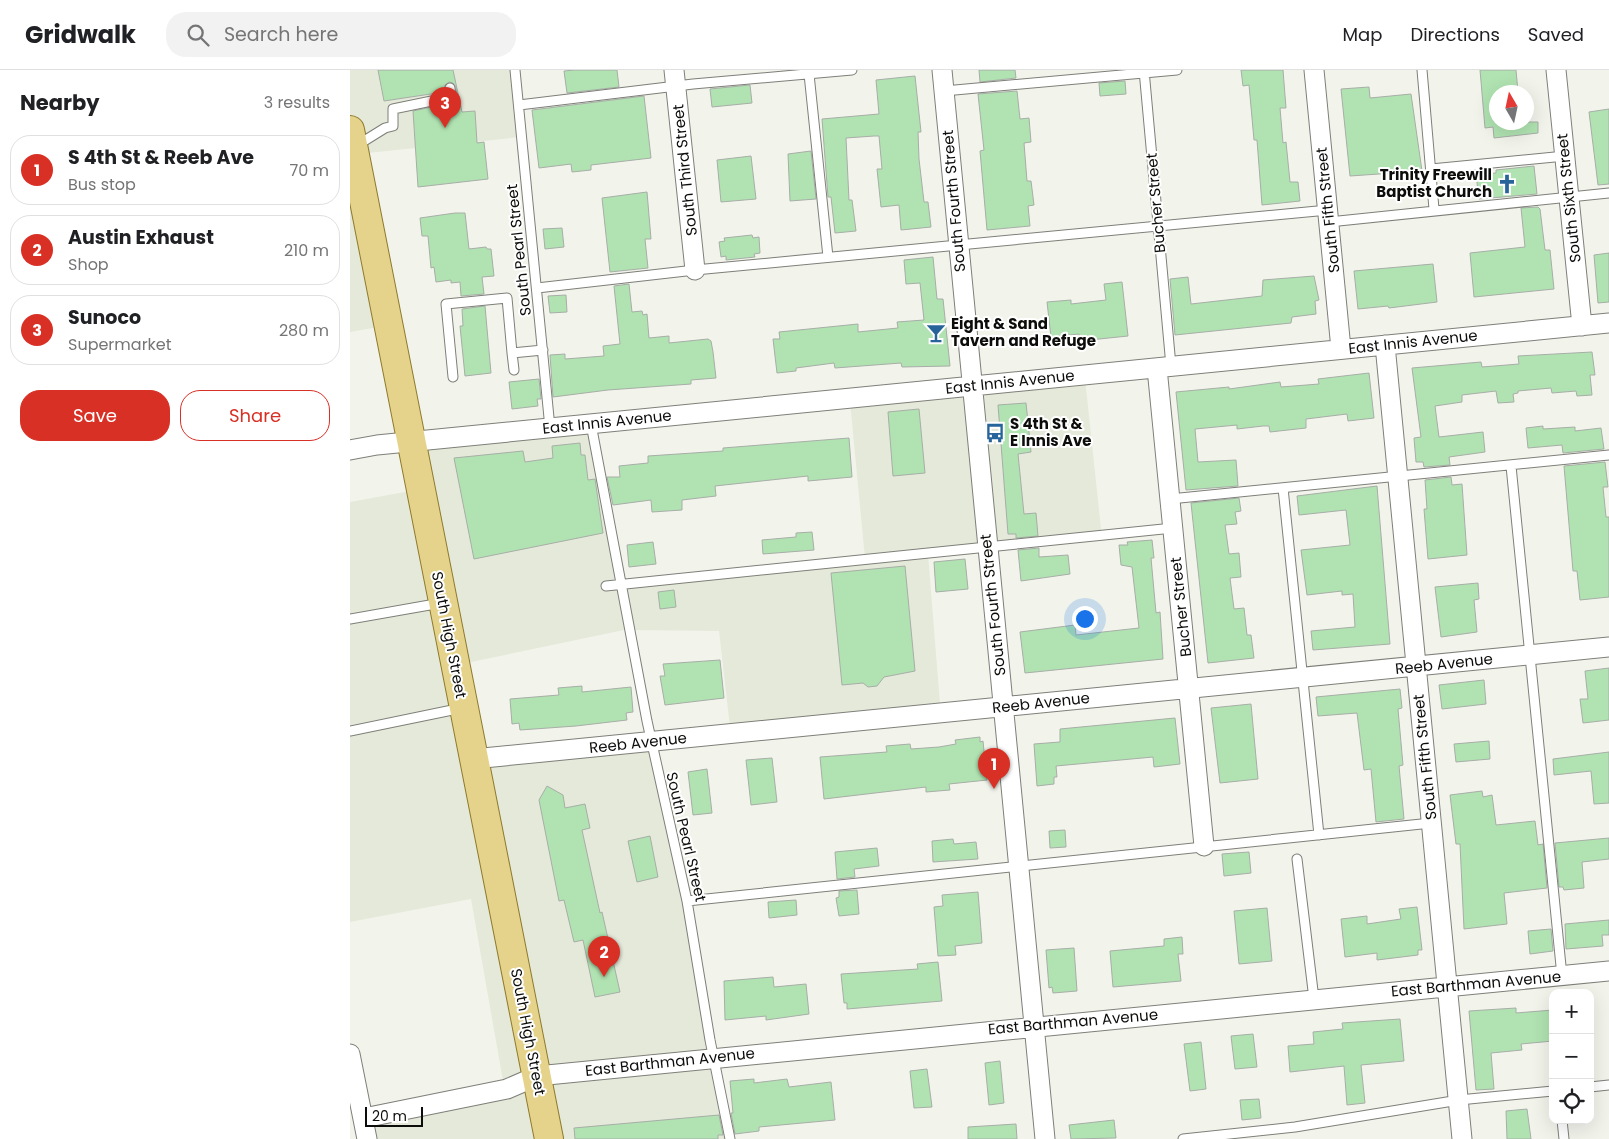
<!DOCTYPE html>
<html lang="en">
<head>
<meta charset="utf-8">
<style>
  body { margin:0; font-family:Poppins,sans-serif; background:#f2f2f2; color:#202124 }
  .controls { position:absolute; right:15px; bottom:15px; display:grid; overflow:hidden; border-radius:10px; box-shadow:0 5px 20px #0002 }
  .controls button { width:45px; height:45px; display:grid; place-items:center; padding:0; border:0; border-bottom:1px solid #e0e0e0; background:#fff; color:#202124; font:25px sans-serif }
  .compass { position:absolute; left:1139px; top:15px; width:45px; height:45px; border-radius:50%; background:#fff; box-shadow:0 5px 20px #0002; rotate:351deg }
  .scale { position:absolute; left:15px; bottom:12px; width:58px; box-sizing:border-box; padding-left:5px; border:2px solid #0c0d0a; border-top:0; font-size:14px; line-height:18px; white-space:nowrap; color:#0c0d0a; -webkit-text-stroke:4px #fff; paint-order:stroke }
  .you { position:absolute; left:734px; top:548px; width:18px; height:18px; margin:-12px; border:4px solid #fff; border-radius:50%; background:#1a73e8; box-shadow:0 0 0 8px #1a73e833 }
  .badge { display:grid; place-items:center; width:32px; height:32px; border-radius:50%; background:#d93025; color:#fff; font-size:16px; font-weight:700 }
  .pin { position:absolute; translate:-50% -41px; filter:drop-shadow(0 1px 2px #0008) }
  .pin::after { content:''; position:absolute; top:26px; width:18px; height:15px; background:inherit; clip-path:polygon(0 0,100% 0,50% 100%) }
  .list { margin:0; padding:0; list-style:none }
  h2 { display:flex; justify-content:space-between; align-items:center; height:65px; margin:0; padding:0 20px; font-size:21px }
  h2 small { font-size:16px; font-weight:400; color:#757577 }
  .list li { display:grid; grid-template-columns:32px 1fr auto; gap:15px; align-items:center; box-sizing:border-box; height:70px; margin:0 10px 10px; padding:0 10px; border:1px solid #e0e0e0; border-radius:20px }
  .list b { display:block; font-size:19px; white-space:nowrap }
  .list p { margin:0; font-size:16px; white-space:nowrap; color:#757577 }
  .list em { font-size:16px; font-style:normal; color:#757577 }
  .actions { display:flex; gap:10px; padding:15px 20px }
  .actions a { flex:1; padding:11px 0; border:1px solid #d93025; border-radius:20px; text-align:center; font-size:18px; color:#d93025 }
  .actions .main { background:#d93025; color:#fff }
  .icon { flex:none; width:28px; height:28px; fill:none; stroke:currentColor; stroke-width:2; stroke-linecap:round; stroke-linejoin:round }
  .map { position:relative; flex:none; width:1259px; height:1069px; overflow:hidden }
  header { display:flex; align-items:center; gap:30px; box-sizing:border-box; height:70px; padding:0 25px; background:#fff; border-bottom:1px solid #e0e0e0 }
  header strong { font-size:24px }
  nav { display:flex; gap:28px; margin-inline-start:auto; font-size:18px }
  .search { width:350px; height:45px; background:#f2f2f2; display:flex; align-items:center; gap:12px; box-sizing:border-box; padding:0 18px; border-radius:20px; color:#757577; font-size:19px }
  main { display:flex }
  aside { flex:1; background:#fff }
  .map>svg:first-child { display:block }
  .built { fill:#e5e9da }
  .building { fill:#b0e3b1; stroke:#a7aea7 }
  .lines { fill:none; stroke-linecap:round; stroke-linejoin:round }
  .service-casing { stroke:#7d7f78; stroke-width:11 }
  .minor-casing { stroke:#7d7f78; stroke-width:21 }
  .primary-casing { stroke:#8e7a2c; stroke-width:30 }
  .service { stroke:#fff; stroke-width:9 }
  .minor { stroke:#fff; stroke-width:19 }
  .primary { stroke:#e5d28b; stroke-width:28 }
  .labels { text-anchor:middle; stroke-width:4; stroke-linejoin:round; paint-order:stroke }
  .street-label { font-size:15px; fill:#0c0d0a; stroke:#fff }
  .poi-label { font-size:15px; font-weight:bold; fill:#0c0d0a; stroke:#fff; text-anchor:start }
</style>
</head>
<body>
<header>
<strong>Gridwalk</strong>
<div class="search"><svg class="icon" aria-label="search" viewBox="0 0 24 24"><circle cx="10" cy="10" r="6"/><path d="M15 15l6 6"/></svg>Search here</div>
<nav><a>Map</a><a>Directions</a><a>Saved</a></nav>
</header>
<main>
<aside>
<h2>Nearby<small>3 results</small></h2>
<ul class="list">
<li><span class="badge">1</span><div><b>S 4th St &amp; Reeb Ave</b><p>Bus stop</p></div><em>70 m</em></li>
<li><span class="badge">2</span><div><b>Austin Exhaust</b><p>Shop</p></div><em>210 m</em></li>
<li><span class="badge">3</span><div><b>Sunoco</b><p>Supermarket</p></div><em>280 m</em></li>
</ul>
<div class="actions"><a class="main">Save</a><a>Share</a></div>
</aside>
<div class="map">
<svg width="1259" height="1069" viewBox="0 0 1259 1069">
  <rect width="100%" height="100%" fill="#f2f4ec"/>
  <path class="built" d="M0,0H163L171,67L8,84L41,255L0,262Z
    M734,299L752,468L578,484L591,646L381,666L369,561L274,560L107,595L126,687L302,670L382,1069H16L11,1038L153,1011L121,829L0,852V432L71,419L60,366L241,352L273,513L515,489L499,321Z"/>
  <path class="building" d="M28,0H103L112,42L125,41L127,73L134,72L138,109L68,117L63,41L105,32L107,27L106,17L103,13L99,12L95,15L94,22L34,31Z
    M225,0H267L269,17L217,23L214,1Z
    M629,0H665L666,8L630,12Z
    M891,0H933L936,38H930L933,73L936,72L940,112H948L950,131L912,135L907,70H904L899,15L893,16Z
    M1130,0H1166L1168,22H1146V52H1188V63L1144,68L1143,57L1135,58Z
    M565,6L571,62H568L569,89L574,132H578L581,157L551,160L549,135L531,137L527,99H532L529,66H524L496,68L499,130H502L506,161L485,163L481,127H478L472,49L529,44L526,10Z
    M775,11L776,24L750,26L749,13Z
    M400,15L402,33L362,37L360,19Z
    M1019,17L1020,28L1061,24L1072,101L1000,106L991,19Z
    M667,21L670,49L679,48L681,72L674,73L677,111H681L684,135L678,136L680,156L637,160L630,81L634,80L628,24Z
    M294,26L301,88L241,95V100L222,102L221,94L189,98L182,40Z
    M1259,39V114L1248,115L1239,42Z
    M461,81L466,129L440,131L438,84Z
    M401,86L406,129L371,132L367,90Z
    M1184,96L1187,124L1129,129L1126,105L1146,103V100Z
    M297,122L301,169H295L298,198L260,202L252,128Z
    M1188,137L1190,139L1195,180H1200L1204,219L1124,227L1120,183L1175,177L1171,138Z
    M105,143H115L119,179L136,177L137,179H141L144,206L132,207L134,224L111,226L110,212L101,213V210L86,212L84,197L81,198L78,166H72L70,148Z
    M212,158L214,177L195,179L193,159Z
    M402,165L403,168L409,167L410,183L404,184L405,187L376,190V186L371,187L369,172L375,171L374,168Z
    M1259,183V232L1248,233L1244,185Z
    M583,187L587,229H593L600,296L552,297L551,293L485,298L484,293L446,298V301L427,303L423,269H430L429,262L508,254V262L548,258L547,252L574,250L570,213L556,214L554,190Z
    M1083,194L1087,232L1039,238L1038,236L1008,239L1004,201Z
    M964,206L969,230L965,231L966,244L942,247L941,253L825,265L820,209L838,207L841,234L912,226L913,210Z
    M772,212L778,266L730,271L729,264L701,267L697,232L721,230V234L756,230L754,214Z
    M279,214L282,242L292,241L293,245L297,244L299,268L319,266V273L358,269L361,271L363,282L366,308L341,310V314L258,320L203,327L200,285L215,284V289L254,286L253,276L270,274L264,216Z
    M216,225L217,242L200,243L198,226Z
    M135,236L141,303L115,306L110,256H113L112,239Z
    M1242,282L1245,305H1240L1242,325L1227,326L1226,321L1202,323L1201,318L1168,321V323L1163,324L1164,332L1148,333L1146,321L1112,325V332L1085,336L1089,367L1133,362L1135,382L1099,387L1100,395L1074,397L1073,392H1066L1064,368L1071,367L1062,298L1131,292L1132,297L1169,294L1168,286Z
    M1019,303L1024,348L998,351L997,344L956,349V358L920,362L919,356H913L887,359V355L845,359L848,392L886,390L888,416L836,420L826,322L879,317V319L930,312L931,317L969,314L968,309Z
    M189,309L191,329H187L188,336L162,339L159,312Z
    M676,333L681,382L668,384L674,444L686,443L688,466L666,468V464H658L648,335Z
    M569,339L575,403L543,406L538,342Z
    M1193,356V359L1225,357V361L1251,358L1254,379L1213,383L1212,375L1178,378L1176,358Z
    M499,368L502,407L458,411V406L365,416L366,426L332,430V440L302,442L301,430L263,435L257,407H270L269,396L298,393V386L373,381V378Z
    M230,373L231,385H235L238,410L245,409L253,463L124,489L104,388L173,381L175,392L203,388L202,376Z
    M1255,392L1258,417H1253L1256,447H1259V527L1230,530L1227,501H1223L1214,396Z
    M1101,407L1102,415L1112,414L1117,485L1078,489L1074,439H1077L1075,410Z
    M1027,416L1040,574L963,580L961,561L1005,557L1003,524L992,525V521L957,525L951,480L1000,475L996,440L949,445L947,426Z
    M889,428L891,441L885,442L887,454L875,455L879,484L889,483L891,507L880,508L884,539L894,538L897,565H901L904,588L858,593L841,433Z
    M462,462L464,480L413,484L412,470L446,467V463Z
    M802,470L804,488H801L806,543L810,542L813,589L675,603L670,562L725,555L726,565L789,558L782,497L771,495L769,475H778L777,472Z
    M303,472L306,494L279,497L277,475Z
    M689,478V487L718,485L720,504L671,511L668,480Z
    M615,489L618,519L586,522L584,492Z
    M555,496L565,601L534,607L527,616L518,617L513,613L492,615L481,503Z
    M1128,513L1129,529L1124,530L1127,562L1091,567L1085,517Z
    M324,520L326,537L310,539L308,522Z
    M370,590L374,628L315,635L310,606H315L313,594Z
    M1259,598V650L1233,653L1230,629H1238L1235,601Z
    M1134,610L1136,634L1092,639L1089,615Z
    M232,616V622L281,617L283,642L276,643L277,650L226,656L170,660L169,653L162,654L160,629L209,625L208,618Z
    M1050,619L1052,638L1048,639L1053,695L1049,696L1054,749L1026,752L1021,699L1014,700L1007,643L968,646L966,627Z
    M901,634L908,709L870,713L861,638Z
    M825,648L830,694L804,697L803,687L706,696L707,707H704V714L687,716L684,674L710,672V659Z
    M630,667V672L633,671L637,710L599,714L600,720L576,722V717L474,729L470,687L537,682L536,676L560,674L561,679L589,677L606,674L605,670Z
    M1139,671L1140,689L1106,692L1104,674Z
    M1259,682V733L1244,734L1241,701L1204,705L1203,689Z
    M422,688L427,732L401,735L396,690Z
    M357,699L362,743L343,745L338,702Z
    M197,716L213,725L215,738L235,734L240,758L232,760L250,843L252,842L270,922L245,927L233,870L224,872L214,830L209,831L189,730Z
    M1132,721L1133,727L1142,725L1146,755L1185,751L1188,775L1193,774L1197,818L1154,823L1157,854L1114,859L1110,774H1106L1100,725Z
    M715,760L716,777L700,778L699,761Z
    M300,766L308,807L287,812L278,771Z
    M1259,768V789L1232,792L1234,818L1214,820L1213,817H1209L1205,773Z
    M603,769L604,774L626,772L628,789L583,792L582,771Z
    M527,778L529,796L504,799L505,807L487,809L485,782Z
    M899,782L901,803L874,806L872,784Z
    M507,820L509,844L489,846L486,828L489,827V821Z
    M628,822L632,873L605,876L606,885L588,886L584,837L593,836L592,825Z
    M446,830L447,845L419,848L418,832Z
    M1067,837L1072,880H1068V885L1027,890V883L995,887L991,849L1017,846V854L1051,849L1049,839Z
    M917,838L922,891L889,894L884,841Z
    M1259,850V865H1252L1253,876L1216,879L1215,854Z
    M1201,859L1203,881L1180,884L1178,861Z
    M832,867L833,884H828L831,911L763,917L760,881L814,876V869Z
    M724,878L727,921L703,923L702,917L699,918L696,880Z
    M588,892L592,931L497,939V933H494L491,904L568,899L567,894Z
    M423,907L424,917L456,914L459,944L416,950V946L375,950L374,911Z
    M1166,938V943L1203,940V971L1171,974L1172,980L1141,983L1144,1019L1126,1020L1119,941Z
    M1050,949L1054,991L1011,995L1015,1033L997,1035L994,996L940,1002L938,976L964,974L963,962L993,959L992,953Z
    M903,964L907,997L885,999L881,966Z
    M851,972L856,1019L840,1021L834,974Z
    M650,991L654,1033L639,1035L635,993Z
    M577,999L582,1037L564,1038L560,1001Z
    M404,1009V1013L437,1009L439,1017L481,1012L485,1050L409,1057V1061L385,1064L381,1043H383L380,1011Z
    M909,1029L911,1048L892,1050L890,1030Z
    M1177,1039L1181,1069H1157L1156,1041Z
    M369,1045L373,1065H368V1069H225L224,1058Z
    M764,1050L766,1068L721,1069L719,1055Z
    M666,1054L667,1069H618V1057Z"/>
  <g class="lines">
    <defs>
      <path id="service" d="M165,0L200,358
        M794,0L821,296
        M1072,0L1084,139
        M459,4L478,187
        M594,21L827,0
        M169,35L343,14L502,0
        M6,76L35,58L43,56V39L101,27L100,18
        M1081,99L1215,86
        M979,152L1259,123
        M187,218L345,200L978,140
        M164,300L162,283L193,280
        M103,307L96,234L157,228L162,283
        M241,354L297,651L337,831L360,970L380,1069
        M1161,396L1212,906
        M933,418L969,765
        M820,429L1259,385
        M256,516L823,458
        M0,549L91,533
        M0,661L112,638
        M947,789L964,929
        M337,831L1081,753
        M1240,1017L1259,1015
        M1212,1050L1214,1069
        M833,1069L945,1057L1109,1030L1203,1021"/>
      <path id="minor" d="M324,0L345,200
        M592,0L695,1069
        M964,0L991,279
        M1206,0L1232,256
        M1035,275L1112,1069
        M807,298L854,776
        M0,380L27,375L1259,253
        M123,689L1259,577
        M0,984L17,1069
        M14,1048L157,1019L187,1006L1259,901"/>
      <path id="primary" d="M0,60L199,1069"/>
    </defs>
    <use href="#service" class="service-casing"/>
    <use href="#minor" class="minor-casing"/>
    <use href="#primary" class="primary-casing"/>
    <use href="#service" class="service"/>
    <use href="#minor" class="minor"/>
    <use href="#primary" class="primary"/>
  </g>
  <defs>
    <symbol id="church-bare" viewBox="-9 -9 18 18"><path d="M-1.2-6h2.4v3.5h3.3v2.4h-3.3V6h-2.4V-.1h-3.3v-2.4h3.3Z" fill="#27649a" stroke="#fff" stroke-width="2.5" paint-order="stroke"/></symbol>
    <symbol id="bar-bare" viewBox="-9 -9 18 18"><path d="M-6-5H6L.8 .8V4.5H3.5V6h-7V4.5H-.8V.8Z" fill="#27649a" stroke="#fff" stroke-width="2.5" paint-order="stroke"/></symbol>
    <symbol id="bus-bare" viewBox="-9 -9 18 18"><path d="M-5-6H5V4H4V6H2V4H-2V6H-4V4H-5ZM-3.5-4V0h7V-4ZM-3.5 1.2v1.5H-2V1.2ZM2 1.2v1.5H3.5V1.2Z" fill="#27649a" stroke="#fff" stroke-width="2.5" paint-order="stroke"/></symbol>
  </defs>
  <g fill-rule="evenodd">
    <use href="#church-bare" x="1143" y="100" width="28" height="28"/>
    <use href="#bar-bare" x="572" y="249" width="28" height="28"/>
    <use href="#bus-bare" x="631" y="349" width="28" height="28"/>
  </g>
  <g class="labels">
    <g class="street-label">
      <text transform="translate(335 100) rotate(-96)" y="5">South Third Street</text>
      <text transform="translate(1219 128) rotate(-96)" y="5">South Sixth Street</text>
      <text transform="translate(604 131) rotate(-95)" y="5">South Fourth Street</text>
      <text transform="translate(806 133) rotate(-95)" y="5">Bucher Street</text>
      <text transform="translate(978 140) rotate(-96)" y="5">South Fifth Street</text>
      <text transform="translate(169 180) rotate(-96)" y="5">South Pearl Street</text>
      <text transform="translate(1063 272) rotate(-6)" y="5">East Innis Avenue</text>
      <text transform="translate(660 312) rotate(-6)" y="5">East Innis Avenue</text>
      <text transform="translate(257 352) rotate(-6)" y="5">East Innis Avenue</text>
      <text transform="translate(643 535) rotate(-96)" y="5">South Fourth Street</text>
      <text transform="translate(831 537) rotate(-96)" y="5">Bucher Street</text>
      <text transform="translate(99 565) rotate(79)" y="5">South High Street</text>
      <text transform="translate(1094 594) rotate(-6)" y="5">Reeb Avenue</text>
      <text transform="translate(691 633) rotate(-6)" y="5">Reeb Avenue</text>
      <text transform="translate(288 673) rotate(-6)" y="5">Reeb Avenue</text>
      <text transform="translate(1075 687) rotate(-96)" y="5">South Fifth Street</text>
      <text transform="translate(336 767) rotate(77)" y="5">South Pearl Street</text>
      <text transform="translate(1126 914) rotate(-5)" y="5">East Barthman Avenue</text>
      <text transform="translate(723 952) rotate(-5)" y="5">East Barthman Avenue</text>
      <text transform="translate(178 962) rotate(79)" y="5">South High Street</text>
      <text transform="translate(320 992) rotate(-6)" y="5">East Barthman Avenue</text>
    </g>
    <g class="poi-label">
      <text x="1142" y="110" text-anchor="end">Trinity Freewill<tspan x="1142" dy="17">Baptist Church</tspan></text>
      <text x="601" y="259">Eight &amp; Sand<tspan x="601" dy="17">Tavern and Refuge</tspan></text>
      <text x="660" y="359">S 4th St &amp;<tspan x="660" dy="17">E Innis Ave</tspan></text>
    </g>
  </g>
</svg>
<div class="controls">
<button>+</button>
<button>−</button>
<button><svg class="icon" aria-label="locate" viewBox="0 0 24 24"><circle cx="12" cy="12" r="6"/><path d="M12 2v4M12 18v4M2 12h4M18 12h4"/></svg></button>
</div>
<svg class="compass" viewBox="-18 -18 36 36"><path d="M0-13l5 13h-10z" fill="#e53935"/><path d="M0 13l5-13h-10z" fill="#757577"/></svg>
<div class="scale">20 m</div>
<div class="you"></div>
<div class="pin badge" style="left:644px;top:719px">1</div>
<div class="pin badge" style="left:254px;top:907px">2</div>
<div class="pin badge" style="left:95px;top:58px">3</div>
</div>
</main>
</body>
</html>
